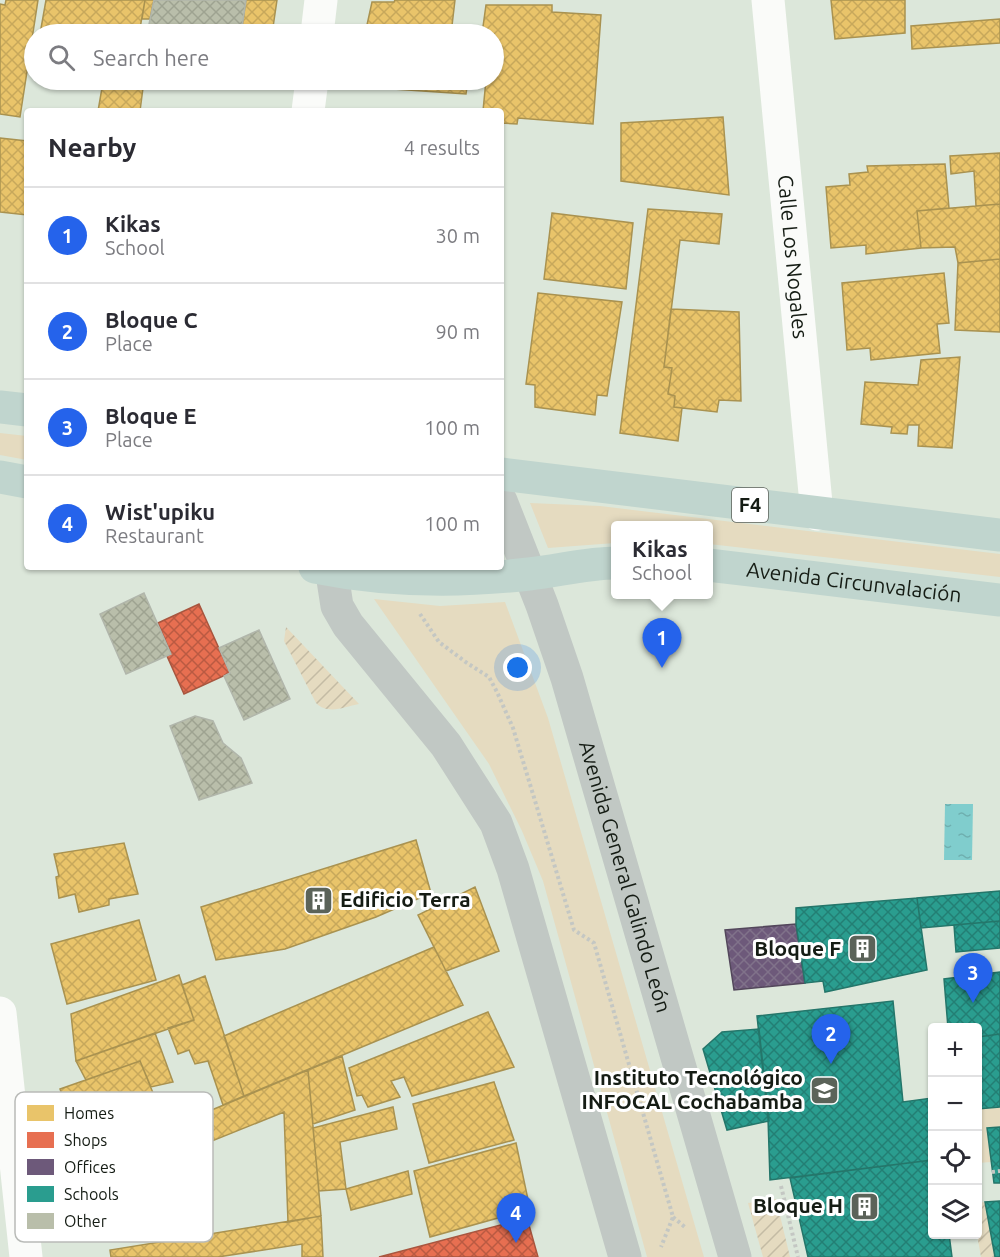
<!DOCTYPE html>
<html lang="en">
<head>
<meta charset="utf-8">
<style>
  body { margin:0; font-family:Ubuntu,sans-serif; background:#f2f2f3; color:#2b2b33 }
  .controls { position:absolute; right:18px; bottom:18px; display:grid; overflow:hidden; border-radius:6px; box-shadow:0 2px 4px #0004 }
  .controls button { width:54px; height:54px; display:grid; place-items:center; padding:0; border:0; border-bottom:2px solid #e1e1e2; background:#fff; color:#2b2b33; font:30px sans-serif }
  .you { position:absolute; left:518px; top:668px; width:21px; height:21px; margin:-15px; border:4px solid #fff; border-radius:50%; background:#1a73e8; box-shadow:0 0 0 9px #1a73e833 }
  .badge { display:grid; place-items:center; width:39px; height:39px; border-radius:50%; background:#2563eb; color:#fff; font-size:20px; font-weight:700 }
  .pin { position:absolute; translate:-50% -50px; filter:drop-shadow(0 2px 3px #0008) }
  .pin::after { content:''; position:absolute; top:32px; width:21px; height:18px; background:inherit; clip-path:polygon(0 0,100% 0,50% 100%) }
  .popup { position:absolute; left:611px; top:521px; width:102px; height:78px; box-sizing:border-box; display:grid; place-content:center; border-radius:6px; background:#fff; filter:drop-shadow(0 2px 4px #0005); font-size:20px; white-space:nowrap; color:#7c7c81 }
  .popup b { font-size:22px; color:#2b2b33 }
  .popup::after { content:''; position:absolute; left:50%; top:100%; margin-left:-12px; border:12px solid transparent; border-top-color:#fff }
  .list { margin:0; padding:0; list-style:none }
  h2 { display:flex; justify-content:space-between; align-items:center; height:78px; margin:0; padding:0 24px; font-size:26px }
  h2 small { font-size:20px; font-weight:400; color:#7c7c81 }
  .list li { display:grid; grid-template-columns:39px 1fr auto; gap:18px; align-items:center; box-sizing:border-box; height:96px; padding:0 24px; border-top:2px solid #e1e1e2 }
  .list b { display:block; font-size:22px; white-space:nowrap }
  .list p { margin:0; font-size:20px; white-space:nowrap; color:#7c7c81 }
  .list em { font-size:20px; font-style:normal; color:#7c7c81 }
  .icon { flex:none; width:33px; height:33px; fill:none; stroke:currentColor; stroke-width:2; stroke-linecap:round; stroke-linejoin:round }
  .map { position:relative; flex:none; width:1000px; height:1257px; overflow:hidden }
  .search { position:absolute; background:#fff; box-shadow:0 2px 4px #0004; left:24px; top:24px; width:480px; height:66px; display:flex; align-items:center; gap:15px; box-sizing:border-box; padding:0 21px; border-radius:33px; color:#7c7c81; font-size:22px }
  .panel { position:absolute; background:#fff; box-shadow:0 2px 4px #0004; left:24px; top:108px; width:480px; height:462px; border-radius:6px }
  .map>svg:first-child { display:block }
  .grass { fill:#e5dbc0 }
  .garden { fill:url(#garden-furrows) }
  .water { fill:url(#water-ripples) }
  .homes { fill:url(#homes-cross-hatch); stroke:#a99250; stroke-width:1.5 }
  .shops { fill:url(#shops-cross-hatch); stroke:#a8563f; stroke-width:1.5 }
  .offices { fill:url(#offices-cross-hatch); stroke:#53475b; stroke-width:1.5 }
  .schools { fill:url(#schools-cross-hatch); stroke:#24766a; stroke-width:1.5 }
  .building { fill:url(#building-cross-hatch); stroke:#b1b6ab; stroke-width:1.5 }
  .lines { fill:none; stroke-linecap:round; stroke-linejoin:round }
  .path { stroke:#c4c7c3; stroke-width:4; stroke-dasharray:3 3; stroke-linecap:butt }
  .street { stroke:#fafbf9; stroke-width:33 }
  .secondary { stroke:#c1c8c4; stroke-width:33 }
  .highway { stroke:#c0d5ce; stroke-width:33 }
  .labels { text-anchor:middle; stroke-width:6; stroke-linejoin:round; paint-order:stroke }
  .shield { fill:#fff; stroke:#5b605a; stroke-width:1.5 }
  .shield-label { font-size:20px; font-weight:bold; fill:#151c14 }
  .street-label { font-size:21px; fill:#151c14; stroke:#fff }
  .poi-label { font-size:21px; font-weight:bold; fill:#151c14; stroke:#fff; text-anchor:end }
  .key { fill:#fff; stroke:#b9bbb8; stroke-width:1.5 }
  .key-label { font-size:16px; fill:#151c14 }
</style>
</head>
<body>
<div class="map">
<svg width="1000" height="1257" viewBox="0 0 1000 1257">
  <defs>
    <pattern id="garden-furrows" width="10" height="10" patternUnits="userSpaceOnUse" patternTransform="scale(1.5)"><rect width="10" height="10" fill="#e5dbc0"/><path d="M-1 1l2-2M0 10L10 0M9 11l2-2" fill="none" stroke="#c4bba4"/></pattern>
    <pattern id="water-ripples" width="26" height="14" patternUnits="userSpaceOnUse" patternTransform="scale(1.5)"><rect width="26" height="14" fill="#80cdcd"/><path d="M2 4q2-2 4 0t4 0M15 11q2-2 4 0t4 0" fill="none" stroke="#6eafaf"/></pattern>
    <pattern id="homes-cross-hatch" width="8" height="8" patternUnits="userSpaceOnUse" patternTransform="scale(1.5)"><rect width="8" height="8" fill="#e9c46a"/><path d="M0 0l8 8M0 8l8-8" fill="none" stroke="#c7a85b"/></pattern>
    <pattern id="shops-cross-hatch" width="8" height="8" patternUnits="userSpaceOnUse" patternTransform="scale(1.5)"><rect width="8" height="8" fill="#e76f51"/><path d="M0 0l8 8M0 8l8-8" fill="none" stroke="#ba5a42"/></pattern>
    <pattern id="offices-cross-hatch" width="8" height="8" patternUnits="userSpaceOnUse" patternTransform="scale(1.5)"><rect width="8" height="8" fill="#6d597a"/><path d="M0 0l8 8M0 8l8-8" fill="none" stroke="#80728a"/></pattern>
    <pattern id="schools-cross-hatch" width="8" height="8" patternUnits="userSpaceOnUse" patternTransform="scale(1.5)"><rect width="8" height="8" fill="#2a9d8f"/><path d="M0 0l8 8M0 8l8-8" fill="none" stroke="#237f74"/></pattern>
    <pattern id="building-cross-hatch" width="8" height="8" patternUnits="userSpaceOnUse" patternTransform="scale(1.5)"><rect width="8" height="8" fill="#b9beaa"/><path d="M0 0l8 8M0 8l8-8" fill="none" stroke="#9ea391"/></pattern>
  </defs>
  <rect width="100%" height="100%" fill="#dce7da"/>
  <path class="grass" d="M0,433L27,436V460L0,455Z
    M530,503L600,506L1000,554V577L709,544L708,526H616L615,543L548,548Z
    M374,599L440,606L505,602L548,718L704,1257H647L543,881L522,831L489,764Z
    M1000,1107V1127L987,1128L991,1162L978,1163V1109Z"/>
  <path class="garden" d="M286,627L359,704C344,707 328,715 316,703L284,641Z
    M776,1199L790,1257H763L748,1203Z
    M985,1202L995,1257H981L977,1235L978,1203Z"/>
  <path class="water" d="M945,804H973L972,860H944Z"/>
  <path class="homes" d="M6,0H38L20,117L0,114V4L5,5Z
    M46,0H145L139,34H40Z
    M145,0H154L150,19H142Z
    M246,0H277L272,34H241Z
    M395,0H455L451,34H365L372,2H394Z
    M831,0H905V33L835,39Z
    M486,5H552V12L601,15L593,124L518,118L517,124L501,123V111H483L486,80H494V34H482Z
    M1000,19V43L912,49L911,26Z
    M365,80H468L466,94L364,87Z
    M103,82L143,88L140,111H98Z
    M723,117L729,195L621,181V123Z
    M0,138L27,141V215L0,212Z
    M1000,153V204L976,206L974,171L951,174L950,156Z
    M945,164L949,208L917,211L921,248L866,254V245L831,248L826,187L850,185L849,174L868,172L867,166Z
    M1000,204V259L958,263L955,247L921,248L917,211Z
    M648,209L722,214L719,244L680,240L664,367L672,368L668,394L675,396L674,407L682,408L678,441L620,433Z
    M552,213L633,223L626,289L544,279Z
    M1000,259V332L955,330L958,263Z
    M944,273L949,323L937,324L940,353L871,360L870,348L847,350L842,283Z
    M538,293L622,302L607,396L597,395L595,415L535,407V385L526,384Z
    M671,309L739,312L741,401L719,400L717,412L674,407L675,396L668,394L672,368L664,367Z
    M960,357L952,448L918,446L919,425H908L907,434L891,433L892,427L861,424L865,382L918,385L921,360Z
    M416,840L431,893L376,917L285,949L216,960L201,907Z
    M124,843L138,894L109,899V905L79,912L75,894L59,898L56,877L59,876L54,854Z
    M475,887L499,951L446,971L418,915Z
    M139,920L156,980L67,1004L51,944Z
    M434,947L463,1005L244,1096L224,1036Z
    M179,975L194,1020L76,1061L71,1014Z
    M205,976L244,1096L223,1105L208,1061L195,1064L189,1050L178,1054L168,1028L194,1020L182,985Z
    M488,1012L514,1067L412,1096L404,1077L391,1081L400,1097L368,1107L362,1095L357,1096L349,1068Z
    M155,1033L173,1082L151,1087L140,1061L86,1080L76,1061Z
    M342,1056L355,1110L313,1124L308,1070Z
    M140,1061L162,1115L79,1145L60,1089Z
    M308,1070L321,1216L288,1222L284,1112L120,1178L108,1153Z
    M494,1082L514,1140L429,1163L413,1104Z
    M393,1107L397,1129L340,1142L346,1189L319,1191L313,1128Z
    M516,1143L530,1209L430,1237L414,1171Z
    M408,1171L412,1194L351,1210L346,1189Z
    M111,1188L117,1233L82,1236L77,1195Z
    M321,1216L323,1257H302V1244L218,1257H111L110,1250Z"/>
  <path class="shops" d="M199,604L230,673L184,694L167,656L171,654L158,623Z
    M527,1218L538,1257H379Z"/>
  <path class="offices" d="M796,924L805,983L734,990L725,930Z"/>
  <path class="schools" d="M1000,891V921L921,928L917,898Z
    M917,898L927,970L825,992L823,981L805,983L796,924V908Z
    M1000,921V948L956,952L954,925Z
    M1000,972V1034L978,1037V1028H948L944,979Z
    M893,1001L903,1102L932,1098V1160L770,1180L768,1118L757,1016Z
    M759,1029L769,1121L727,1130L703,1049L722,1032Z
    M1000,1034V1107L978,1109V1037Z
    M1000,1127V1183H994L987,1128Z
    M932,1160V1234H949L952,1257H808L790,1178Z
    M1000,1201V1257H995L985,1202Z"/>
  <path class="building" d="M154,0H246L241,34H147Z
    M144,593L171,654L126,674L100,614Z
    M259,630L290,699L244,720L224,676L230,673L219,648Z
    M195,716L213,721L223,743L241,758L252,783L199,800L170,726Z"/>
  <g class="lines">
    <path class="path" d="M420,614L439,642L467,663L489,677L497,692L513,728L574,930L594,943L673,1217L661,1247
      M992,1172L1000,1171
      M781,1186L798,1257
      M673,1217L686,1228"/>
    <g class="street">
      <path id="s1" d="M768,0L817,514"/>
      <path d="M317,34L321,0"/>
      <path d="M308,111L312,80"/>
      <path d="M0,1013L26,1257"/>
    </g>
    <g class="secondary">
      <path id="s2" d="M501,501L542,605L567,678L735,1257"/>
      <path d="M331,567L337,606L348,625L446,745L496,823L513,869L625,1257"/>
    </g>
    <g class="highway">
      <path d="M0,407L27,410"/>
      <path d="M501,474L1000,535"/>
      <path d="M0,477L27,482"/>
      <path id="s3" d="M708,565L1000,600"/>
      <path d="M315,567C385,581 459,582 529,574C558,571 587,563 616,563"/>
    </g>
  </g>
  <defs>
    <symbol id="building-square" viewBox="-11 -11 22 22"><rect x="-9" y="-9" width="18" height="18" rx="4" fill="#5b6359" stroke="#fff"/><path d="M-4-6H4V6H1V3H-1V6H-4ZM-2.5-4.3h1.7v1.8h-1.7ZM.8-4.3h1.7v1.8H.8ZM-2.5-1h1.7V.8h-1.7ZM.8-1h1.7V.8H.8Z" fill="#fff"/></symbol>
    <symbol id="university-square" viewBox="-11 -11 22 22"><rect x="-9" y="-9" width="18" height="18" rx="4" fill="#5b6359" stroke="#fff"/><path d="M0-5L7-2L0 1L-7-2ZM-4 1L0 2.5L4 1V4Q0 6-4 4Z" fill="#fff"/></symbol>
  </defs>
  <g fill-rule="evenodd">
    <use href="#building-square" x="302" y="884" width="33" height="33"/>
    <use href="#building-square" x="846" y="932" width="33" height="33"/>
    <use href="#university-square" x="808" y="1074" width="33" height="33"/>
    <use href="#building-square" x="848" y="1190" width="33" height="33"/>
  </g>
  <g class="labels">
    <rect class="shield" x="732" y="488" width="36" height="34" rx="4.5"/>
    <g class="shield-label">
      <text x="750" y="512">F4</text>
    </g>
    <g class="street-label">
      <text dy="7" stroke="none"><textPath href="#s1" startOffset="258">Calle Los Nogales</textPath></text>
      <text dy="7" stroke="none"><textPath href="#s3" startOffset="147">Avenida Circunvalación</textPath></text>
      <text dy="7" stroke="none"><textPath href="#s2" startOffset="396">Avenida General Galindo León</textPath></text>
    </g>
    <g class="poi-label">
      <text x="340" y="907" text-anchor="start">Edificio Terra</text>
      <text x="841" y="956">Bloque F</text>
      <text x="803" y="1085">Instituto Tecnológico<tspan x="803" dy="24">INFOCAL Cochabamba</tspan></text>
      <text x="843" y="1213">Bloque H</text>
    </g>
  </g>
  <rect x="15" y="1092" width="198" height="150" rx="9" class="key"/>
  <rect x="27" y="1105" width="27" height="16" fill="#e9c46a"/>
  <rect x="27" y="1132" width="27" height="16" fill="#e76f51"/>
  <rect x="27" y="1159" width="27" height="16" fill="#6d597a"/>
  <rect x="27" y="1186" width="27" height="16" fill="#2a9d8f"/>
  <rect x="27" y="1213" width="27" height="16" fill="#b9beaa"/>
  <g class="key-label">
    <text x="64" y="1119">Homes</text>
    <text x="64" y="1146">Shops</text>
    <text x="64" y="1173">Offices</text>
    <text x="64" y="1200">Schools</text>
    <text x="64" y="1227">Other</text>
  </g>
</svg>
<div class="controls">
<button>+</button>
<button>−</button>
<button><svg class="icon" aria-label="locate" viewBox="0 0 24 24"><circle cx="12" cy="12" r="6"/><path d="M12 2v4M12 18v4M2 12h4M18 12h4"/></svg></button>
<button><svg class="icon" aria-label="layers" viewBox="0 0 24 24"><path d="M12 4l9 5-9 5-9-5zM3 14l9 5 9-5"/></svg></button>
</div>
<div class="you"></div>
<div class="pin badge" style="left:662px;top:668px">1</div>
<div class="popup"><b>Kikas</b>School</div>
<div class="pin badge" style="left:831px;top:1064px">2</div>
<div class="pin badge" style="left:973px;top:1003px">3</div>
<div class="pin badge" style="left:516px;top:1243px">4</div>
<div class="search"><svg class="icon" aria-label="search" viewBox="0 0 24 24"><circle cx="10" cy="10" r="6"/><path d="M15 15l6 6"/></svg>Search here</div>
<section class="panel">
<h2>Nearby<small>4 results</small></h2>
<ul class="list">
<li><span class="badge">1</span><div><b>Kikas</b><p>School</p></div><em>30 m</em></li>
<li><span class="badge">2</span><div><b>Bloque C</b><p>Place</p></div><em>90 m</em></li>
<li><span class="badge">3</span><div><b>Bloque E</b><p>Place</p></div><em>100 m</em></li>
<li><span class="badge">4</span><div><b>Wist'upiku</b><p>Restaurant</p></div><em>100 m</em></li>
</ul>
</section>
</div>
</body>
</html>
